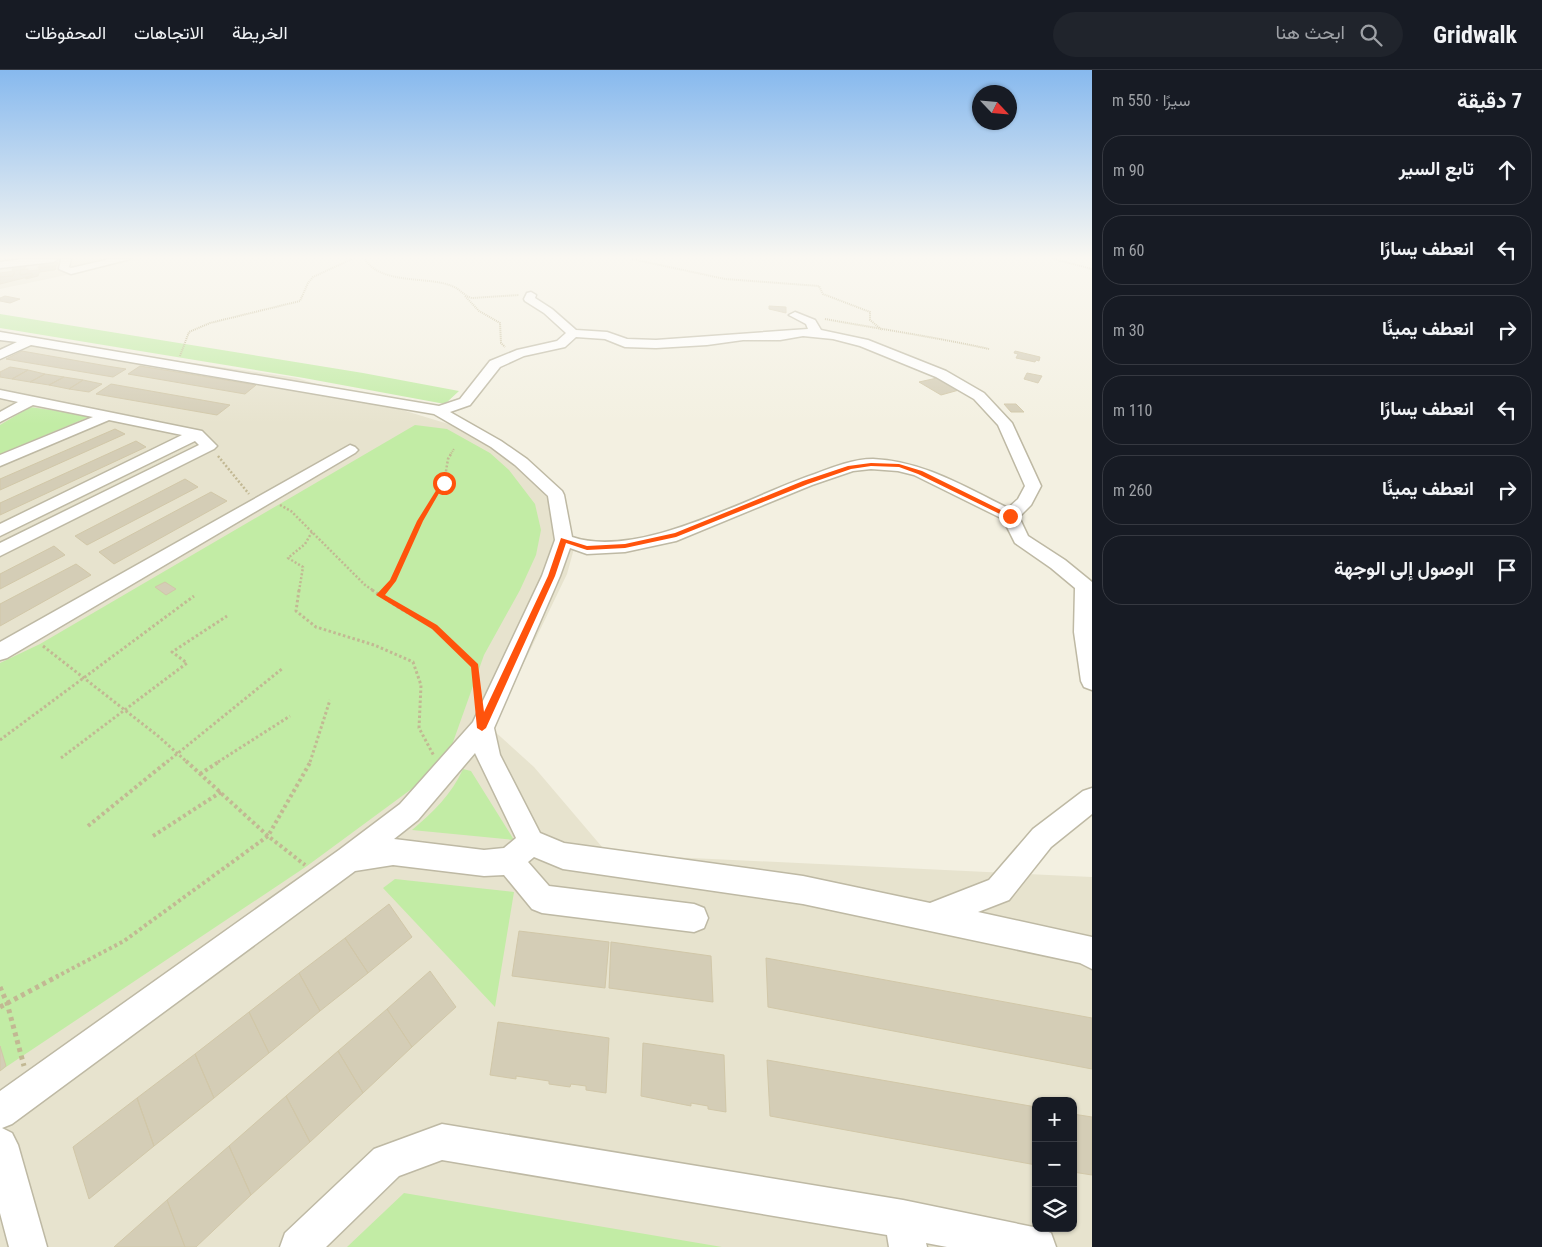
<!DOCTYPE html>
<html lang="ar">
<head>
<meta charset="utf-8">
<style>
  body { margin:0; font-family:"Roboto Condensed",Vazirmatn,sans-serif; background:#20242c; color:#f1f3f6; direction:rtl }
  .controls { position:absolute; right:15px; bottom:15px; display:grid; overflow:hidden; border-radius:10px; box-shadow:0 1px 4px #0004 }
  .controls button { width:45px; height:45px; display:grid; place-items:center; padding:0; border:0; border-bottom:1px solid #363941; background:#171b24; color:#f1f3f6; font:25px sans-serif }
  .compass { position:absolute; left:972px; top:15px; width:45px; height:45px; border-radius:50%; background:#171b24; box-shadow:0 1px 4px #0004; rotate:116deg }
  .stop { position:absolute; width:15px; height:15px; margin:-11px; border:4px solid #ff530c; border-radius:50%; background:#fff }
  .stop.end { background:#ff530c; border-color:#fff; box-shadow:0 1px 5px #0008 }
  .list { margin:0; padding:0; list-style:none }
  h2 { display:flex; justify-content:space-between; align-items:center; height:65px; margin:0; padding:0 20px; font-size:21px }
  h2 small { font-size:16px; font-weight:400; color:#9ea1a6 }
  .list li { display:grid; grid-template-columns:32px 1fr auto; gap:15px; align-items:center; box-sizing:border-box; height:70px; margin:0 10px 10px; padding:0 10px; border:1px solid #363941; border-radius:20px }
  .list b { display:block; font-size:19px; white-space:nowrap }
  .list em { font-size:16px; font-style:normal; color:#9ea1a6 }
  .icon { flex:none; width:28px; height:28px; fill:none; stroke:currentColor; stroke-width:2; stroke-linecap:round; stroke-linejoin:round }
  .map { position:relative; flex:none; width:1092px; height:1177px; overflow:hidden; direction:ltr }
  header { display:flex; align-items:center; gap:30px; box-sizing:border-box; height:70px; padding:0 25px; background:#171b24; border-bottom:1px solid #363941 }
  header strong { font-size:24px }
  nav { display:flex; gap:28px; margin-inline-start:auto; font-size:18px }
  .search { width:350px; height:45px; background:#20242c; display:flex; align-items:center; gap:12px; box-sizing:border-box; padding:0 18px; border-radius:28px; color:#9ea1a6; font-size:19px }
  main { display:flex }
  aside { flex:1; background:#171b24 }
  .map>svg:first-child { display:block }
  .residential { fill:#e7e3ce; fill-rule:evenodd }
  .green { fill:#c2eca5 }
  .building { fill:#d4cdb6; stroke:#d1c7a8 }
  .lines { fill:none; stroke-linecap:round; stroke-linejoin:round }
  .minor-casing { stroke:#beb9a4; stroke-width:3 }
  .path-far4 { stroke:#c2b893; stroke-width:2; stroke-dasharray:1 1; stroke-linecap:butt }
  .path-far3 { stroke:#c2b893; stroke-width:2.5; stroke-dasharray:2 2; stroke-linecap:butt }
  .path-far2 { stroke:#c2b893; stroke-width:3; stroke-dasharray:2.5 2.5; stroke-linecap:butt }
  .path-far1 { stroke:#c2b893; stroke-width:4; stroke-dasharray:3 3; stroke-linecap:butt }
  .path { stroke:#c2b893; stroke-width:5; stroke-dasharray:4 4; stroke-linecap:butt }
  .minor { fill:#fff; fill-rule:evenodd }
  .route { fill:#ff530c }
</style>
</head>
<body>
<header>
<strong>Gridwalk</strong>
<div class="search"><svg class="icon" aria-label="search" viewBox="0 0 24 24"><circle cx="10" cy="10" r="6"/><path d="M15 15l6 6"/></svg>ابحث هنا</div>
<nav><a>الخريطة</a><a>الاتجاهات</a><a>المحفوظات</a></nav>
</header>
<main>
<aside>
<h2>7 دقيقة<small>سيرًا · 550 m</small></h2>
<ul class="list">
<li><svg class="icon" aria-label="ahead" viewBox="0 0 24 24"><path d="M12 20V5M6 11l6-6 6 6"/></svg><div><b>تابع السير</b></div><em>90 m</em></li>
<li><svg class="icon" aria-label="left" viewBox="0 0 24 24"><path d="M17 20v-9H6M10 6l-5 5 5 5"/></svg><div><b>انعطف يسارًا</b></div><em>60 m</em></li>
<li><svg class="icon" aria-label="right" viewBox="0 0 24 24"><path d="M7 20v-9h11M14 6l5 5-5 5"/></svg><div><b>انعطف يمينًا</b></div><em>30 m</em></li>
<li><svg class="icon" aria-label="left" viewBox="0 0 24 24"><path d="M17 20v-9H6M10 6l-5 5 5 5"/></svg><div><b>انعطف يسارًا</b></div><em>110 m</em></li>
<li><svg class="icon" aria-label="right" viewBox="0 0 24 24"><path d="M7 20v-9h11M14 6l5 5-5 5"/></svg><div><b>انعطف يمينًا</b></div><em>260 m</em></li>
<li><svg class="icon" aria-label="arrive" viewBox="0 0 24 24"><path d="M6 21V4h12l-3 4 3 4H6"/></svg><div><b>الوصول إلى الوجهة</b></div></li>
</ul>
</aside>
<div class="map">
<svg width="1092" height="1177" viewBox="0 0 1092 1177">
  <rect width="100%" height="100%" fill="#f3f0e1"/>
  <path class="residential" d="M0,189H142L0,219Z
    M0,265L297,308L478,363L560,430L575,475L567,504L492,659L534,697L608,784L1092,807V1177H0ZM1036,1031H1073V1158H1036Z"/>
  <path class="green" d="M0,244L363,303L459,321L445,334L304,308L0,258Z
    M30,337L91,346L0,384V355Z
    M415,355L447,359L490,383L509,400L535,434L541,460L536,485L520,520L484,585L452,675L436,701L307,796L0,1001V593L40,574Z
    M463,699L471,701L514,770L412,760C433,742 452,724 463,699Z
    M395,809L514,822L495,937L383,818Z
    M404,1123L722,1177H347Z"/>
  <path class="building" d="M52,191L51,193L58,192L56,196L38,198L41,193Z
    M27,194L24,200L12,201L14,196Z
    M56,196L55,200L39,202L40,198Z
    M28,199L27,201L40,200L38,206L26,209L25,207L32,206V203L20,205V200Z
    M20,200V205L32,203V206L0,214V207L13,206L15,201Z
    M15,201L13,206L0,207V203Z
    M5,226L20,229L10,233L0,231V228Z
    M769,236L786,237V243L769,239Z
    M22,281L107,296L126,299L113,307L6,289Z
    M1015,281L1040,287L1039,291L1036,290L1035,292L1016,288L1018,284L1014,283Z
    M140,296L256,315L245,324L128,304Z
    M10,297L28,300L12,309L0,307V302Z
    M28,300L45,304L30,312L12,309Z
    M1027,303L1042,306L1038,313L1024,309Z
    M45,304L64,307L49,315L30,312Z
    M64,307L83,310L69,319L49,315Z
    M937,308L959,320L941,325L919,312Z
    M83,310L102,314L89,322L69,319Z
    M111,314L230,335L217,345L96,324Z
    M1004,334H1016L1024,342H1011Z
    M115,359L125,364L0,420V409Z
    M136,371L146,377L0,445V433Z
    M185,409L198,417L87,475L75,466Z
    M211,422L227,431L114,494L99,482Z
    M54,476L65,485L0,519V504Z
    M76,494L91,505L0,556V534Z
    M165,512L176,519L166,525L155,517Z
    M389,834L412,867L368,903L345,868Z
    M519,861L609,872L605,918L512,906Z
    M345,868L368,903L320,941L299,903Z
    M611,872L711,886L713,932L609,918Z
    M766,888L1092,948V999L768,937Z
    M430,901L456,937L412,977L387,939Z
    M299,903L320,941L269,983L249,942Z
    M387,939L412,977L363,1023L338,981Z
    M249,942L269,983L214,1028L195,984Z
    M498,952L609,968L606,1023L586,1020V1016L571,1014L570,1017L549,1014V1011L516,1006V1009L490,1005Z
    M643,973L724,985L726,1042L708,1039V1036L691,1033V1036L641,1026Z
    M0,976L6,996L0,1001Z
    M338,981L363,1023L310,1072L286,1026Z
    M195,984L214,1028L154,1076L137,1028Z
    M767,990L1036,1037V1095L770,1046Z
    M286,1026L310,1072L251,1125L229,1076Z
    M137,1028L154,1076L89,1129L73,1077Z
    M1073,1044L1092,1047V1105L1073,1102Z
    M229,1076L251,1125L196,1177H185L167,1130Z
    M167,1130L185,1177H114Z"/>
  <g class="lines">
    <defs>
      <path id="minor" d="M23,189H58L53,192L0,198V192Z
        M61,189H71L69,197L71,198L110,189H130L71,204L59,199Z
        M531,222L536,225L535,228L552,239L576,260L607,262L627,269L656,270L808,259L806,254L789,245L795,242L815,250L821,260L868,270L946,301L984,323L1012,353L1041,416L1031,435L1019,447L1028,466L1065,490L1092,512V620L1084,617L1081,611L1074,562L1075,518L1051,498L1015,473L1003,449L914,405L898,401L871,399L853,401L812,415L676,471L625,482L587,484L570,478L560,506L494,658L500,685L540,763L564,773L803,806L930,833L989,810L1033,759L1083,721L1092,718V744L1051,777L1009,830L978,842L1092,867V899L1080,893L803,834L563,799L534,787L528,792L549,816L694,834L704,838L708,848L704,858L694,862L542,843L532,839L504,805L484,806L393,795L355,801L12,1054L2,1058L12,1063L18,1075L47,1177H9L0,1143V1021L339,780L400,734L473,652L542,506L555,470L548,426L515,395L491,377L434,344L31,275L0,289V280L17,272L0,270V262L439,336L460,329L490,291L517,280L557,271L566,263L544,243L525,231L524,229L527,223ZM803,266L833,269L860,276L936,307L974,329L998,355L1025,416L1018,429L1008,438C965,417 923,391 873,389C853,389 833,397 815,404C749,426 640,490 572,467L564,425L562,421L527,389L501,371L450,342L470,335L500,297L524,286L565,277L576,267L605,269L625,277L656,278L707,275L743,270H780ZM475,683L516,768L504,778L484,780L394,769L418,750Z
        M0,320L202,361L217,376L214,379L0,486V473L199,375L195,371L0,466V454L182,365L109,350L0,396V385L93,347L33,335L0,352V342L18,332L0,328Z
        M350,375L355,377L358,380L355,383L7,588L0,590V572Z
        M442,1054L903,1130L1038,1158L1051,1163L1056,1177H947L926,1173L927,1177H889L887,1165L442,1090L399,1106L326,1177H280L285,1163L374,1079Z"/>
    </defs>
    <use href="#minor" class="minor-casing"/>
    <path class="path-far4" d="M365,189C380,215 429,206 452,216C460,219 464,226 472,228L519,225
      M632,189L725,209L819,216L823,224L870,242V250L882,260
      M1054,189L1092,199
      M465,226L479,241L500,253L501,273L505,277
      M825,249C880,259 935,267 989,279
      M180,286L189,262L210,253L300,231L308,213L313,207L352,189
      M450,385L454,379"/>
    <path class="path-far3" d="M218,386L249,424
      M280,435L291,441L365,515L374,521
      M299,521L303,497L288,488L305,474L312,462
      M384,521L393,511L420,451L444,413L448,389L451,384"/>
    <path class="path-far2" d="M299,520L296,541L316,557L374,575L413,592L421,615L419,658L434,686
      M372,520L401,539L434,557L475,596L478,622
      M380,525L385,520
      M43,576L158,666L187,692
      M0,670L194,526
      M61,688L187,593L172,582L227,546
      M167,692L283,598
      M218,692L290,646
      M310,692L330,630"/>
    <path class="path-far1" d="M186,691L268,766L305,795
      M200,704L220,691
      M88,756L168,691
      M153,766L221,722
      M56,907L124,871L268,766L311,691"/>
    <path class="path" d="M0,917L7,933L24,996
      M0,937L58,906"/>
    <use href="#minor" class="minor"/>
  </g>
  <linearGradient id="sky" x2="0" y2="1"><stop stop-color="#87b9ee"/><stop offset="0.53" stop-color="#faf8f2"/><stop offset="1" stop-color="#faf8f2" stop-opacity="0"/></linearGradient>
  <rect width="1092" height="354" fill="url(#sky)"/>
  <path class="route" d="M871,393L899,394L922,401L1013,446L1008,448L918,404L899,397L871,396L851,399L808,414L676,467L625,478L587,480L566,473L555,506L486,658L482,661L477,658L471,597L432,559L376,525L390,510L417,451L442,411H446L423,451L396,511L385,525L437,555L478,594L484,642L548,506L561,468L587,476L625,474L675,463L803,411L848,396Z"/>
</svg>
<div class="controls">
<button>+</button>
<button>−</button>
<button><svg class="icon" aria-label="layers" viewBox="0 0 24 24"><path d="M12 4l9 5-9 5-9-5zM3 14l9 5 9-5"/></svg></button>
</div>
<svg class="compass" viewBox="-18 -18 36 36"><path d="M0-13l5 13h-10z" fill="#e53935"/><path d="M0 13l5-13h-10z" fill="#9ea1a6"/></svg>
<div class="stop" style="left:444px;top:413px"></div>
<div class="stop end" style="left:1010px;top:446px"></div>
</div>
</main>
</body>
</html>
